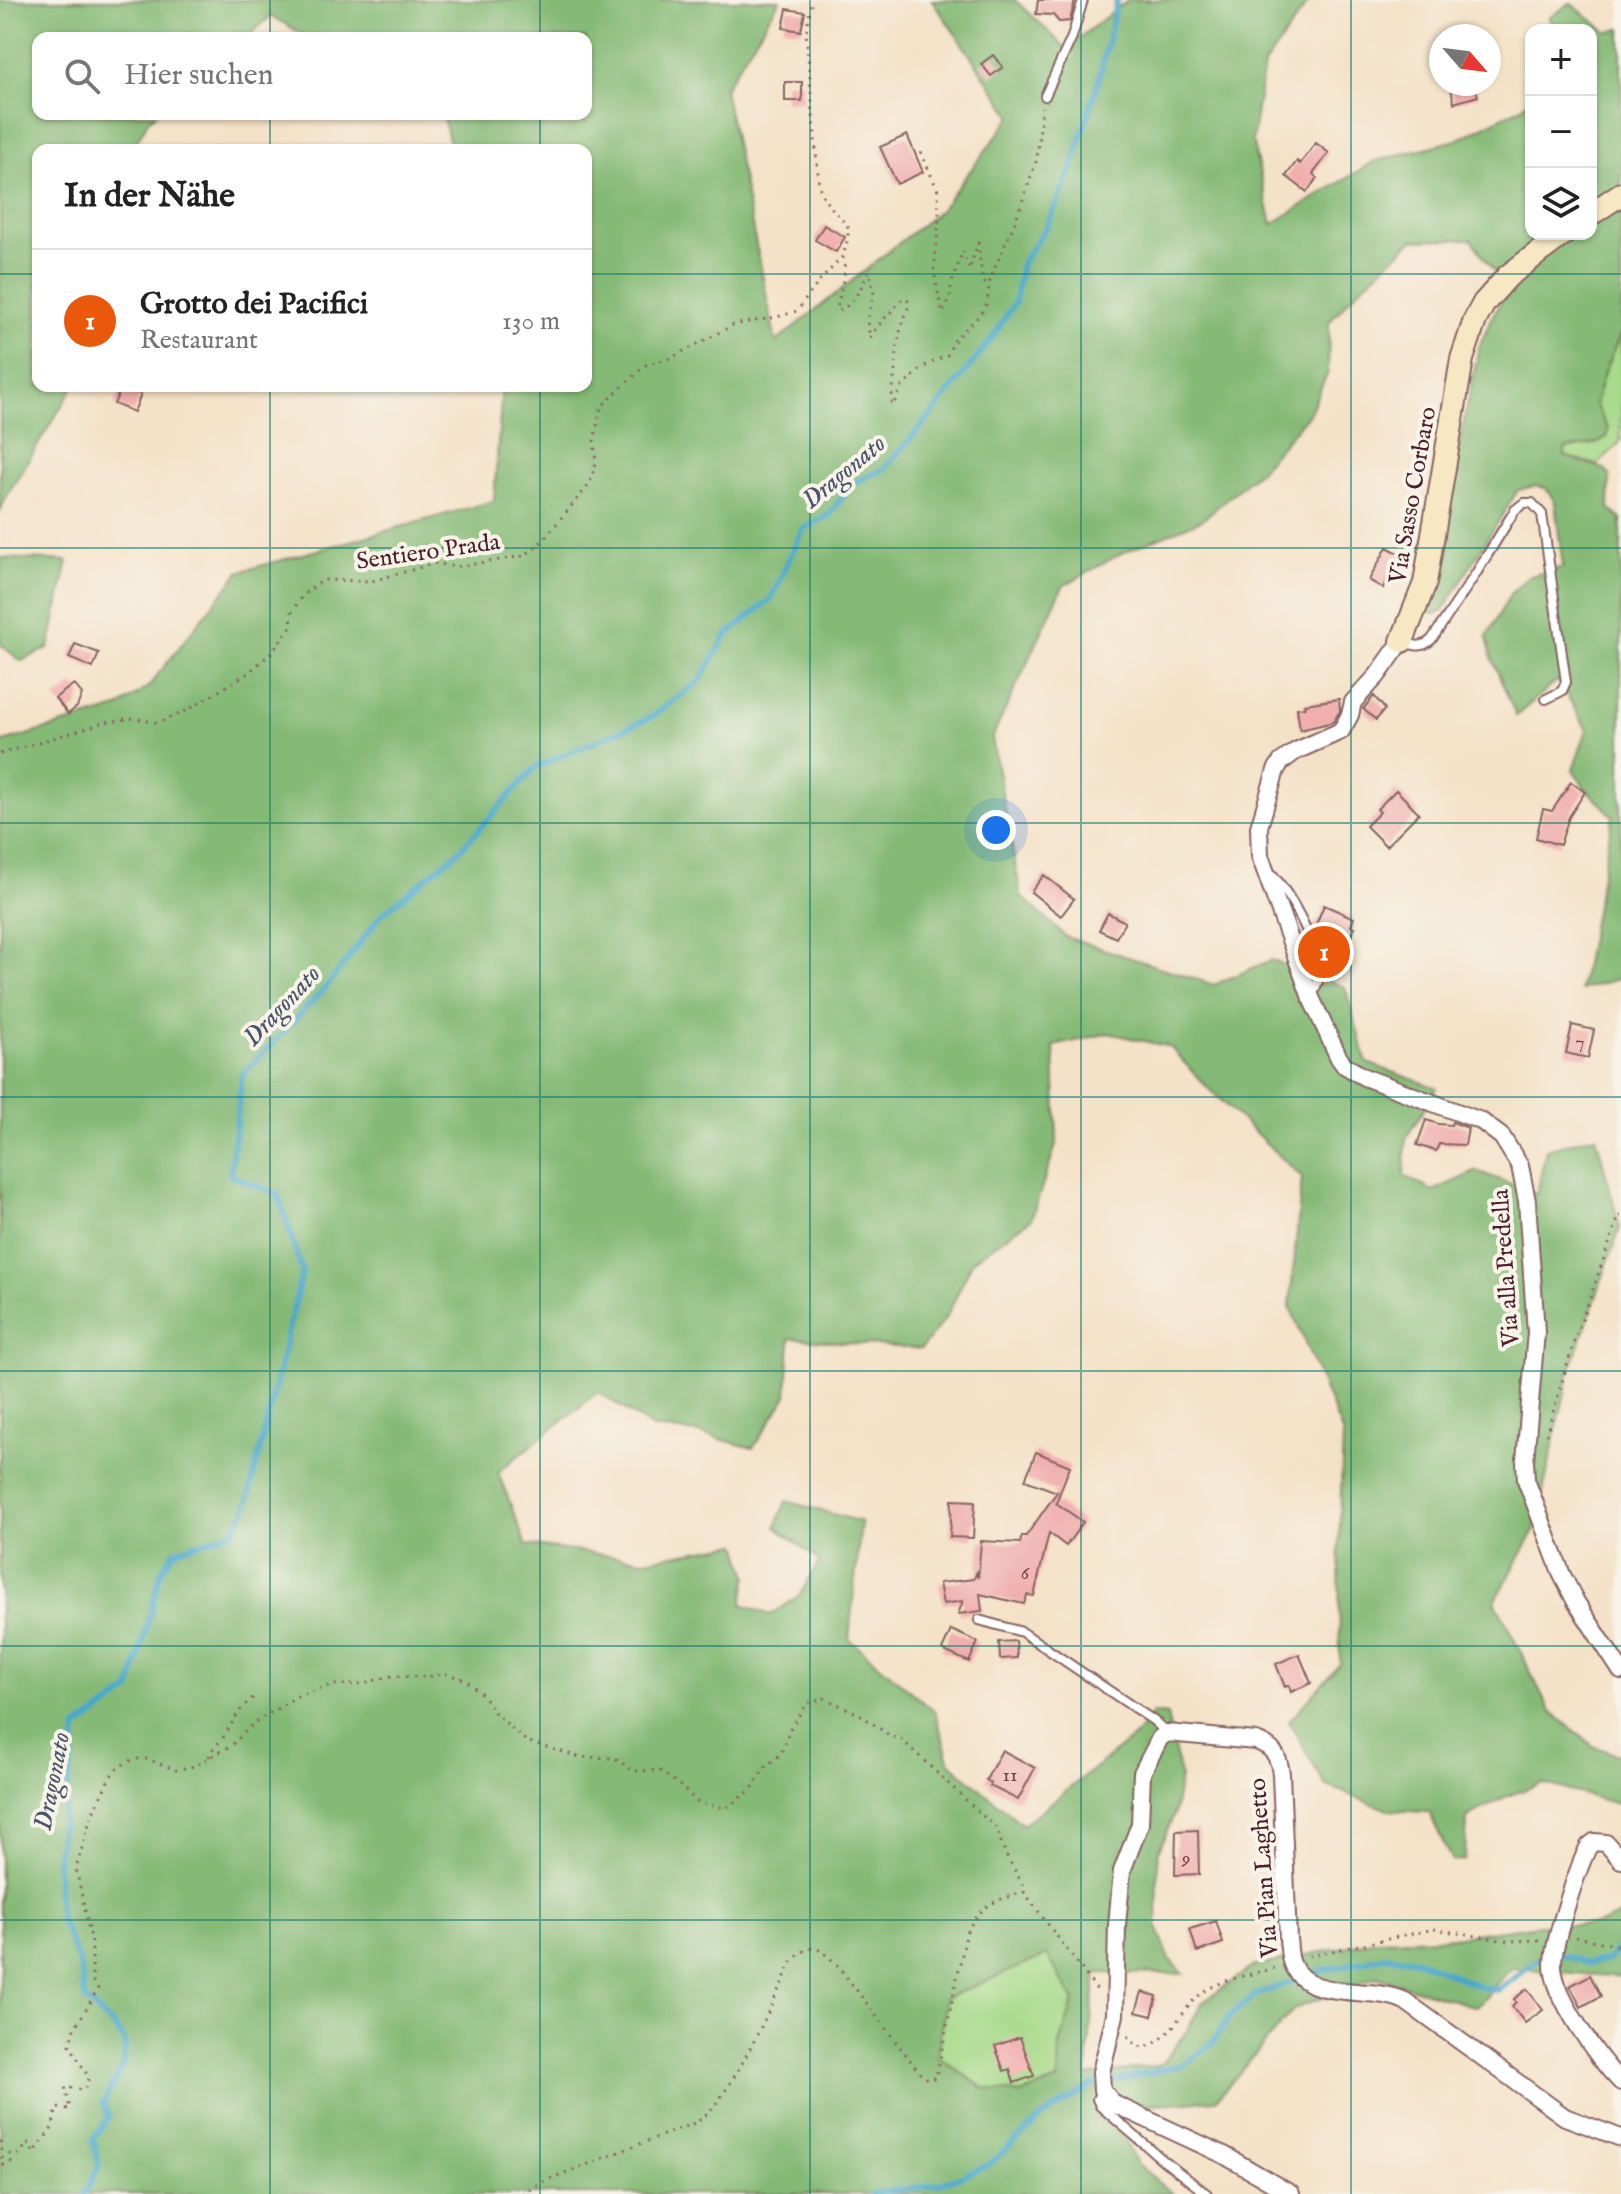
<!DOCTYPE html>
<html lang="de">
<head>
<meta charset="utf-8">
<style>
  body { margin:0; font-family:"IM FELL English",serif; background:#f2f2f2; color:#222 }
  .controls { position:absolute; right:24px; top:24px; display:grid; overflow:hidden; border-radius:16px; box-shadow:0 2px 6px #0004 }
  .controls button { width:72px; height:72px; display:grid; place-items:center; padding:0; border:0; border-bottom:2px solid #e0e0e0; background:#fff; color:#222; font:40px sans-serif }
  .compass { position:absolute; left:1429px; top:24px; width:72px; height:72px; border-radius:50%; background:#fff; box-shadow:0 2px 6px #0004; rotate:118deg }
  .you { position:absolute; left:996px; top:830px; width:28px; height:28px; margin:-20px; border:6px solid #fff; border-radius:50%; background:#1a73e8; box-shadow:0 0 0 12px #1a73e833 }
  .badge { display:grid; place-items:center; width:52px; height:52px; border-radius:50%; background:#ea580c; color:#fff; font-size:26px; font-weight:700 }
  .pin { position:absolute; translate:-50% -50%; border:4px solid #fff; box-shadow:0 2px 8px #0006 }
  .list { margin:0; padding:0; list-style:none }
  h2 { display:flex; justify-content:space-between; align-items:center; height:104px; margin:0; padding:0 32px; font-size:34px }
  h2 small { font-size:26px; font-weight:400; color:#767676 }
  .list li { display:grid; grid-template-columns:52px 1fr auto; gap:24px; align-items:center; box-sizing:border-box; height:144px; padding:0 32px; border-top:2px solid #e0e0e0 }
  .list b { display:block; font-size:30px; white-space:nowrap }
  .list p { margin:0; font-size:26px; white-space:nowrap; color:#767676 }
  .list em { font-size:26px; font-style:normal; color:#767676 }
  .icon { flex:none; width:44px; height:44px; fill:none; stroke:currentColor; stroke-width:2; stroke-linecap:round; stroke-linejoin:round }
  .map { position:relative; flex:none; width:1621px; height:2194px; overflow:hidden }
  .search { position:absolute; background:#fff; box-shadow:0 2px 6px #0004; left:32px; top:32px; width:560px; height:88px; display:flex; align-items:center; gap:20px; box-sizing:border-box; padding:0 28px; border-radius:16px; color:#767676; font-size:30px }
  .panel { position:absolute; background:#fff; box-shadow:0 2px 6px #0004; left:32px; top:144px; width:560px; height:248px; border-radius:16px }
  .map>svg:first-child { display:block }
  .green { fill:#a7da8a; stroke:#787c5a; stroke-width:2 }
  .forest { fill:#85ba76; stroke:#686c50; stroke-width:2; fill-rule:evenodd }
  .lines { fill:none; stroke-linecap:round; stroke-linejoin:round }
  .stream { stroke:#4aa7c9; stroke-width:6 }
  .building { fill:#f0afad }
  .lane-casing { stroke:#866362; stroke-width:12 }
  .street-casing { stroke:#866362; stroke-width:20 }
  .secondary-casing { stroke:#866362; stroke-width:26 }
  .path { stroke:#866362; stroke-width:3; stroke-dasharray:2 6; stroke-linecap:butt }
  .lane { stroke:#fff; stroke-width:8 }
  .street { stroke:#fff; stroke-width:16 }
  .secondary { stroke:#f7e8c3; stroke-width:22 }
  .grid { fill:none; stroke:#0f766e; stroke-width:2; stroke-opacity:0.55 }
  .labels { text-anchor:middle; stroke-width:8; stroke-linejoin:round; paint-order:stroke }
  .number-label { font-size:20px; fill:#74434c }
  .street-label { font-size:24px; fill:#4a1f2b; stroke:#f7f3e8 }
  .water-label { font-size:26px; font-style:italic; fill:#4a556a; stroke:#f7f3e8 }
</style>
</head>
<body>
<div class="map">
<svg width="1621" height="2194" viewBox="0 0 1621 2194">
  <rect width="100%" height="100%" fill="#f7f3e8"/>
  <filter id="ink" filterUnits="userSpaceOnUse"><feTurbulence type="fractalNoise" baseFrequency=".0125" numOctaves="2"/><feDisplacementMap in="SourceGraphic" scale="16" xChannelSelector="R" yChannelSelector="G"/><feConvolveMatrix kernelMatrix="1 2 1 2 8 2 1 2 1" color-interpolation-filters="sRGB"/></filter>
  <filter id="wash" filterUnits="userSpaceOnUse"><feTurbulence type="fractalNoise" baseFrequency=".006" numOctaves="4" result="noise"/><feDisplacementMap in="SourceGraphic" scale="32" xChannelSelector="R" yChannelSelector="G"/><feGaussianBlur stdDeviation="1.8" result="paint"/><feColorMatrix in="noise" values="0 0 0 0 0 0 0 0 0 0 0 0 0 0 0 0 0 1.4 0 .05"/><feComposite in="paint" operator="in"/></filter>
  <g filter="url(#wash)">
    <rect width="100%" height="100%" fill="#f4e2c8"/>
    <path class="green" d="M1621,333V441L1598,465L1564,456V449L1598,443L1606,438L1608,429L1594,404L1604,372Z
      M1047,1954L1074,2000L1059,2048L1058,2081L1020,2094L983,2088L936,2055L946,1998Z"/>
    <path class="forest" d="M0,0H780L724,89L776,342L940,210L1012,116L932,0H1015L1066,48L1128,0H1310L1264,65L1252,141L1272,224L1375,161L1457,140L1522,107L1531,98V234H1591V30H1555L1549,18L1570,3L1608,32L1621,29V333L1604,372L1595,404L1608,429L1606,438L1598,443L1565,449L1564,456L1605,469L1610,476L1609,508L1621,519V978L1580,990L1613,816L1585,788L1573,770L1587,730L1558,680L1516,716L1491,656L1487,637L1510,594L1528,577L1563,567L1555,502L1546,488L1534,486L1518,490L1442,612L1433,614L1428,611L1427,602L1479,347L1493,315L1508,291L1471,239L1413,240L1357,291L1329,322L1328,372L1309,414L1258,472L1202,520L1122,553L1063,586L992,738L1021,896L1066,937L1214,985L1271,960L1345,987L1367,1063L1437,1088L1406,1138L1404,1176L1433,1191L1477,1171L1537,1194L1546,1149L1596,1136L1620,1228L1569,1374L1534,1532L1495,1601L1550,1711L1593,1746L1621,1756V1805L1542,1783L1505,1797L1467,1817L1465,1860L1452,1861L1429,1812L1388,1810L1325,1785L1289,1721L1340,1664L1339,1547L1343,1434L1290,1306L1302,1177L1206,1086L1170,1047L1109,1033L1054,1046L1057,1142L1031,1219L973,1260L947,1316L921,1349L790,1338L787,1396L753,1448L698,1433L653,1428L598,1392L498,1472L526,1545L644,1560L738,1544L748,1576L742,1604L770,1615L799,1596L820,1561L776,1527L786,1501L861,1522L849,1639L935,1712L950,1763L1023,1825L1134,1737L1153,1713L1167,1715L1180,1776L1174,1814L1158,1852L1157,1927L1170,1960L1183,1974L1096,1973L1086,2076L1160,2065L1184,2036L1202,2003L1252,1967L1376,1940L1445,1938L1539,1925H1597L1621,1915V1977L1511,1968L1477,2007L1376,1977L1294,2009L1216,2100L1108,2107L1138,2165L1173,2194H0V743L118,708L148,687L239,572L494,501L502,386H586V150H452L442,114H586V38H309L271,16L246,38H38V114H156L148,121L132,150H38V386H74L4,500L0,512ZM1047,1955L1074,2000L1059,2048L1058,2081L1020,2094L983,2088L937,2056L946,1998Z
      M0,558L68,561L49,648L21,661L0,644Z"/>
    <g class="lines">
      <path class="stream" d="M84,2194C92,2185 92,2176 99,2167L93,2139L109,2116L103,2103L123,2066L125,2043L116,2029L85,1999L80,1965L59,1916L57,1855L77,1728L130,1690L161,1572L174,1551L232,1532L246,1509L302,1272L278,1194L230,1175L242,1075L329,984L381,915L459,851L536,767L652,717L700,681L726,636L771,599L803,529L829,515L852,484L884,469L937,408L993,337L1015,302L1021,264L1047,226L1071,171L1099,78L1117,0
        M872,2194L940,2184L989,2165L1041,2118L1091,2086L1182,2065L1211,2045L1230,2016L1255,1995L1325,1970L1386,1956L1417,1960L1483,1988L1499,1990L1538,1959L1558,1954L1587,1963L1607,1961L1621,1944"/>
    </g>
    <g id="blocks">
      <path class="building" d="M1038,0H1075L1070,21L1059,22L1053,15L1036,14Z
        M787,9L805,12L801,31L783,28Z
        M993,55L1003,67L991,76L981,64Z
        M785,82H802V101H785Z
        M1450,84H1474L1478,96L1454,103Z
        M907,135L923,172L897,184L880,147Z
        M1316,143L1329,153L1313,174L1317,178L1307,192L1286,176L1297,161L1300,164Z
        M824,225L845,237L836,252L815,240Z
        M122,386L141,394L134,412L114,404Z
        M1387,547L1400,554L1383,588L1369,580Z
        M75,644L99,653L93,668L69,658Z
        M74,684L82,694L77,707L68,714L55,698Z
        M1374,696L1385,709L1376,720L1363,709Z
        M1339,699L1340,711L1333,722L1300,730L1297,708L1305,707L1304,704Z
        M1571,782L1585,792L1569,817L1560,845L1536,838L1543,809L1552,811Z
        M1396,790L1419,813L1386,846L1366,826L1380,812L1377,809Z
        M1044,875L1074,899L1061,916L1031,892Z
        M1324,905L1354,918L1351,926L1355,927L1341,959L1322,952L1324,946L1320,945L1314,929Z
        M1108,913L1125,922L1116,938L1099,930Z
        M1572,1025L1594,1030L1588,1058L1566,1053Z
        M1426,1120L1439,1124L1451,1125L1452,1122L1468,1128L1465,1145L1439,1144L1436,1151L1417,1145Z
        M1036,1452L1070,1466L1056,1503L1083,1522L1066,1546L1049,1533L1034,1596L1027,1595L1024,1604L980,1594L982,1611L958,1614L963,1601L943,1604L939,1583L974,1579L977,1571L978,1578L981,1541L1020,1543L1022,1536H1026L1057,1492L1025,1480Z
        M952,1500L975,1501L973,1538L950,1537Z
        M951,1630L978,1642L969,1662L942,1650Z
        M1016,1641L1017,1658L1000,1659L999,1642Z
        M1299,1654L1311,1683L1291,1692L1289,1685L1285,1687L1276,1664Z
        M1002,1750L1035,1768L1018,1800L990,1786L991,1783L986,1780Z
        M1198,1830L1199,1874L1175,1875L1176,1831Z
        M1216,1921L1223,1943L1197,1952L1190,1929Z
        M1590,1975L1601,1996L1581,2007L1570,1986Z
        M1527,1989L1543,2010L1525,2023L1512,2006L1516,2002L1514,1999Z
        M1142,1992L1157,1996L1152,2016L1136,2012Z
        M1020,2037L1034,2076L1014,2083L1010,2069L1004,2071L995,2046Z"/>
    </g>
  </g>
  <g filter="url(#ink)">
    <use href="#blocks" fill-opacity="0" stroke="#866362" stroke-width="2"/>
    <g class="lines">
      <defs>
        <path id="lane" d="M1045,96L1072,37L1083,0
          M1402,641C1414,646 1422,649 1432,639L1475,575L1515,510L1524,503H1532L1542,514L1566,682L1562,691L1546,699
          M1272,874C1292,897 1315,940 1319,971C1320,980 1316,988 1312,995
          M979,1620L1022,1632L1154,1721L1167,1733
          M1102,2090L1097,2099L1100,2106L1164,2161L1207,2194"/>
        <path id="street" d="M1402,641L1377,676L1353,702L1350,715L1341,731L1296,751L1281,762L1276,770L1259,827L1260,856L1311,998L1339,1058L1344,1065L1364,1077L1481,1121L1502,1137L1520,1166L1527,1201L1536,1332L1525,1461L1526,1480L1562,1575L1576,1602L1621,1671
          M1621,1860L1606,1843L1594,1842L1589,1846C1579,1864 1552,1945 1553,1965C1553,1996 1599,2060 1621,2082
          M1291,2194L1224,2155L1114,2104L1102,2090L1101,2072L1115,2015L1117,1925L1122,1871L1140,1824L1142,1773L1160,1738L1167,1733L1256,1741C1273,1747 1279,1756 1281,1774L1288,1939C1289,1947 1289,1957 1292,1964C1307,2002 1372,1985 1405,2001L1565,2117L1621,2138"/>
        <path id="secondary" d="M1591,214L1621,194
          M1402,641L1425,583L1462,359L1475,320L1484,303L1508,276L1563,234"/>
      </defs>
      <use href="#lane" class="lane-casing"/>
      <use href="#street" class="street-casing"/>
      <use href="#secondary" class="secondary-casing"/>
      <path class="path" d="M921,152L938,191L939,218L934,271L942,313L950,300L951,285L963,251L969,270L978,243L982,276L987,288
        M843,257L845,271L837,309L839,311C856,302 861,287 869,271L874,294L867,320L870,338C878,323 892,312 903,298L908,301L909,305L899,335L891,405L895,401L901,388L923,367L947,355L955,339L980,315L987,303L990,279L1015,222L1037,159L1042,107
        M0,754L106,722L134,718L158,723L190,709L248,673L270,654L291,627L292,611L304,594L323,580L372,581L436,563L456,567L523,556L537,547L589,485L596,463L594,441L601,407L624,385L646,365L673,357L733,325L777,317L797,311L818,283L843,256L848,238V227L824,199L819,186L806,32L812,0
        M1546,1435L1574,1342L1619,1216H1621
        M209,1757C212,1747 218,1745 224,1736C236,1718 238,1709 257,1695
        M1576,1937L1621,1946
        M1309,1956L1434,1929L1507,1941L1541,1940
        M1128,2036L1137,2046C1162,2051 1178,2017 1193,2001C1214,1979 1247,1976 1275,1968
        M0,2141L3,2165L11,2162L10,2154H19L28,2143L34,2153L52,2128L57,2108L70,2109L65,2087L84,2090L89,2078L70,2045L73,2031L98,1989L92,1980V1943L76,1868L91,1817L110,1777L118,1767L134,1759H147L176,1770L194,1766L232,1745L255,1722L298,1696L331,1685L360,1684L392,1676L423,1677L447,1674L466,1680L482,1694L494,1712L526,1741L579,1757L615,1758L633,1771L659,1770L683,1788L698,1803L726,1808L752,1789L764,1768L781,1754L791,1726L807,1704L824,1698L861,1715L890,1736L902,1740L997,1829L1005,1853L1023,1885L1024,1892L1097,1990
        M522,2194L544,2181L697,2122C733,2097 771,2004 792,1962C812,1939 820,1948 838,1966L920,2073L929,2080L936,2077L967,1931C984,1903 994,1901 1024,1892"/>
      <use href="#lane" class="lane"/>
      <use href="#street" class="street"/>
      <use href="#secondary" class="secondary"/>
    </g>
  </g>
  <path class="grid" d="M270,0V38M540,0V38M810,0V2194M1081,0V2194M1351,0V2194M270,114V150M540,114V150M0,274H38M586,274H1621M270,386V2194M540,386V2194M0,548H1621M0,823H1621M0,1097H1621M0,1371H1621M0,1646H1621M0,1920H1621"/>
  <g class="labels">
    <g class="number-label">
      <text x="1580" y="1048">7</text>
      <text x="1025" y="1579">6</text>
      <text x="1010" y="1781">11</text>
      <text x="1186" y="1864">9</text>
    </g>
    <g class="street-label">
      <text transform="translate(1412 495) rotate(-80)" y="8">Via Sasso Corbaro</text>
      <text transform="translate(428 551) rotate(-8)" y="8">Sentiero Prada</text>
      <text transform="translate(1505 1268) rotate(-94)" y="8">Via alla Predella</text>
      <text transform="translate(1263 1868) rotate(-94)" y="8">Via Pian Laghetto</text>
    </g>
    <g class="water-label">
      <text transform="translate(843 471) rotate(-40)" y="9">Dragonato</text>
      <text transform="translate(281 1005) rotate(-47)" y="9">Dragonato</text>
      <text transform="translate(51 1781) rotate(-79)" y="9">Dragonato</text>
    </g>
  </g>
</svg>
<div class="controls">
<button>+</button>
<button>−</button>
<button><svg class="icon" aria-label="layers" viewBox="0 0 24 24"><path d="M12 4l9 5-9 5-9-5zM3 14l9 5 9-5"/></svg></button>
</div>
<svg class="compass" viewBox="-18 -18 36 36"><path d="M0-13l5 13h-10z" fill="#e53935"/><path d="M0 13l5-13h-10z" fill="#767676"/></svg>
<div class="you"></div>
<div class="pin badge" style="left:1324px;top:952px">1</div>
<div class="search"><svg class="icon" aria-label="search" viewBox="0 0 24 24"><circle cx="10" cy="10" r="6"/><path d="M15 15l6 6"/></svg>Hier suchen</div>
<section class="panel">
<h2>In der Nähe<small></small></h2>
<ul class="list">
<li><span class="badge">1</span><div><b>Grotto dei Pacifici</b><p>Restaurant</p></div><em>130 m</em></li>
</ul>
</section>
</div>
</body>
</html>
